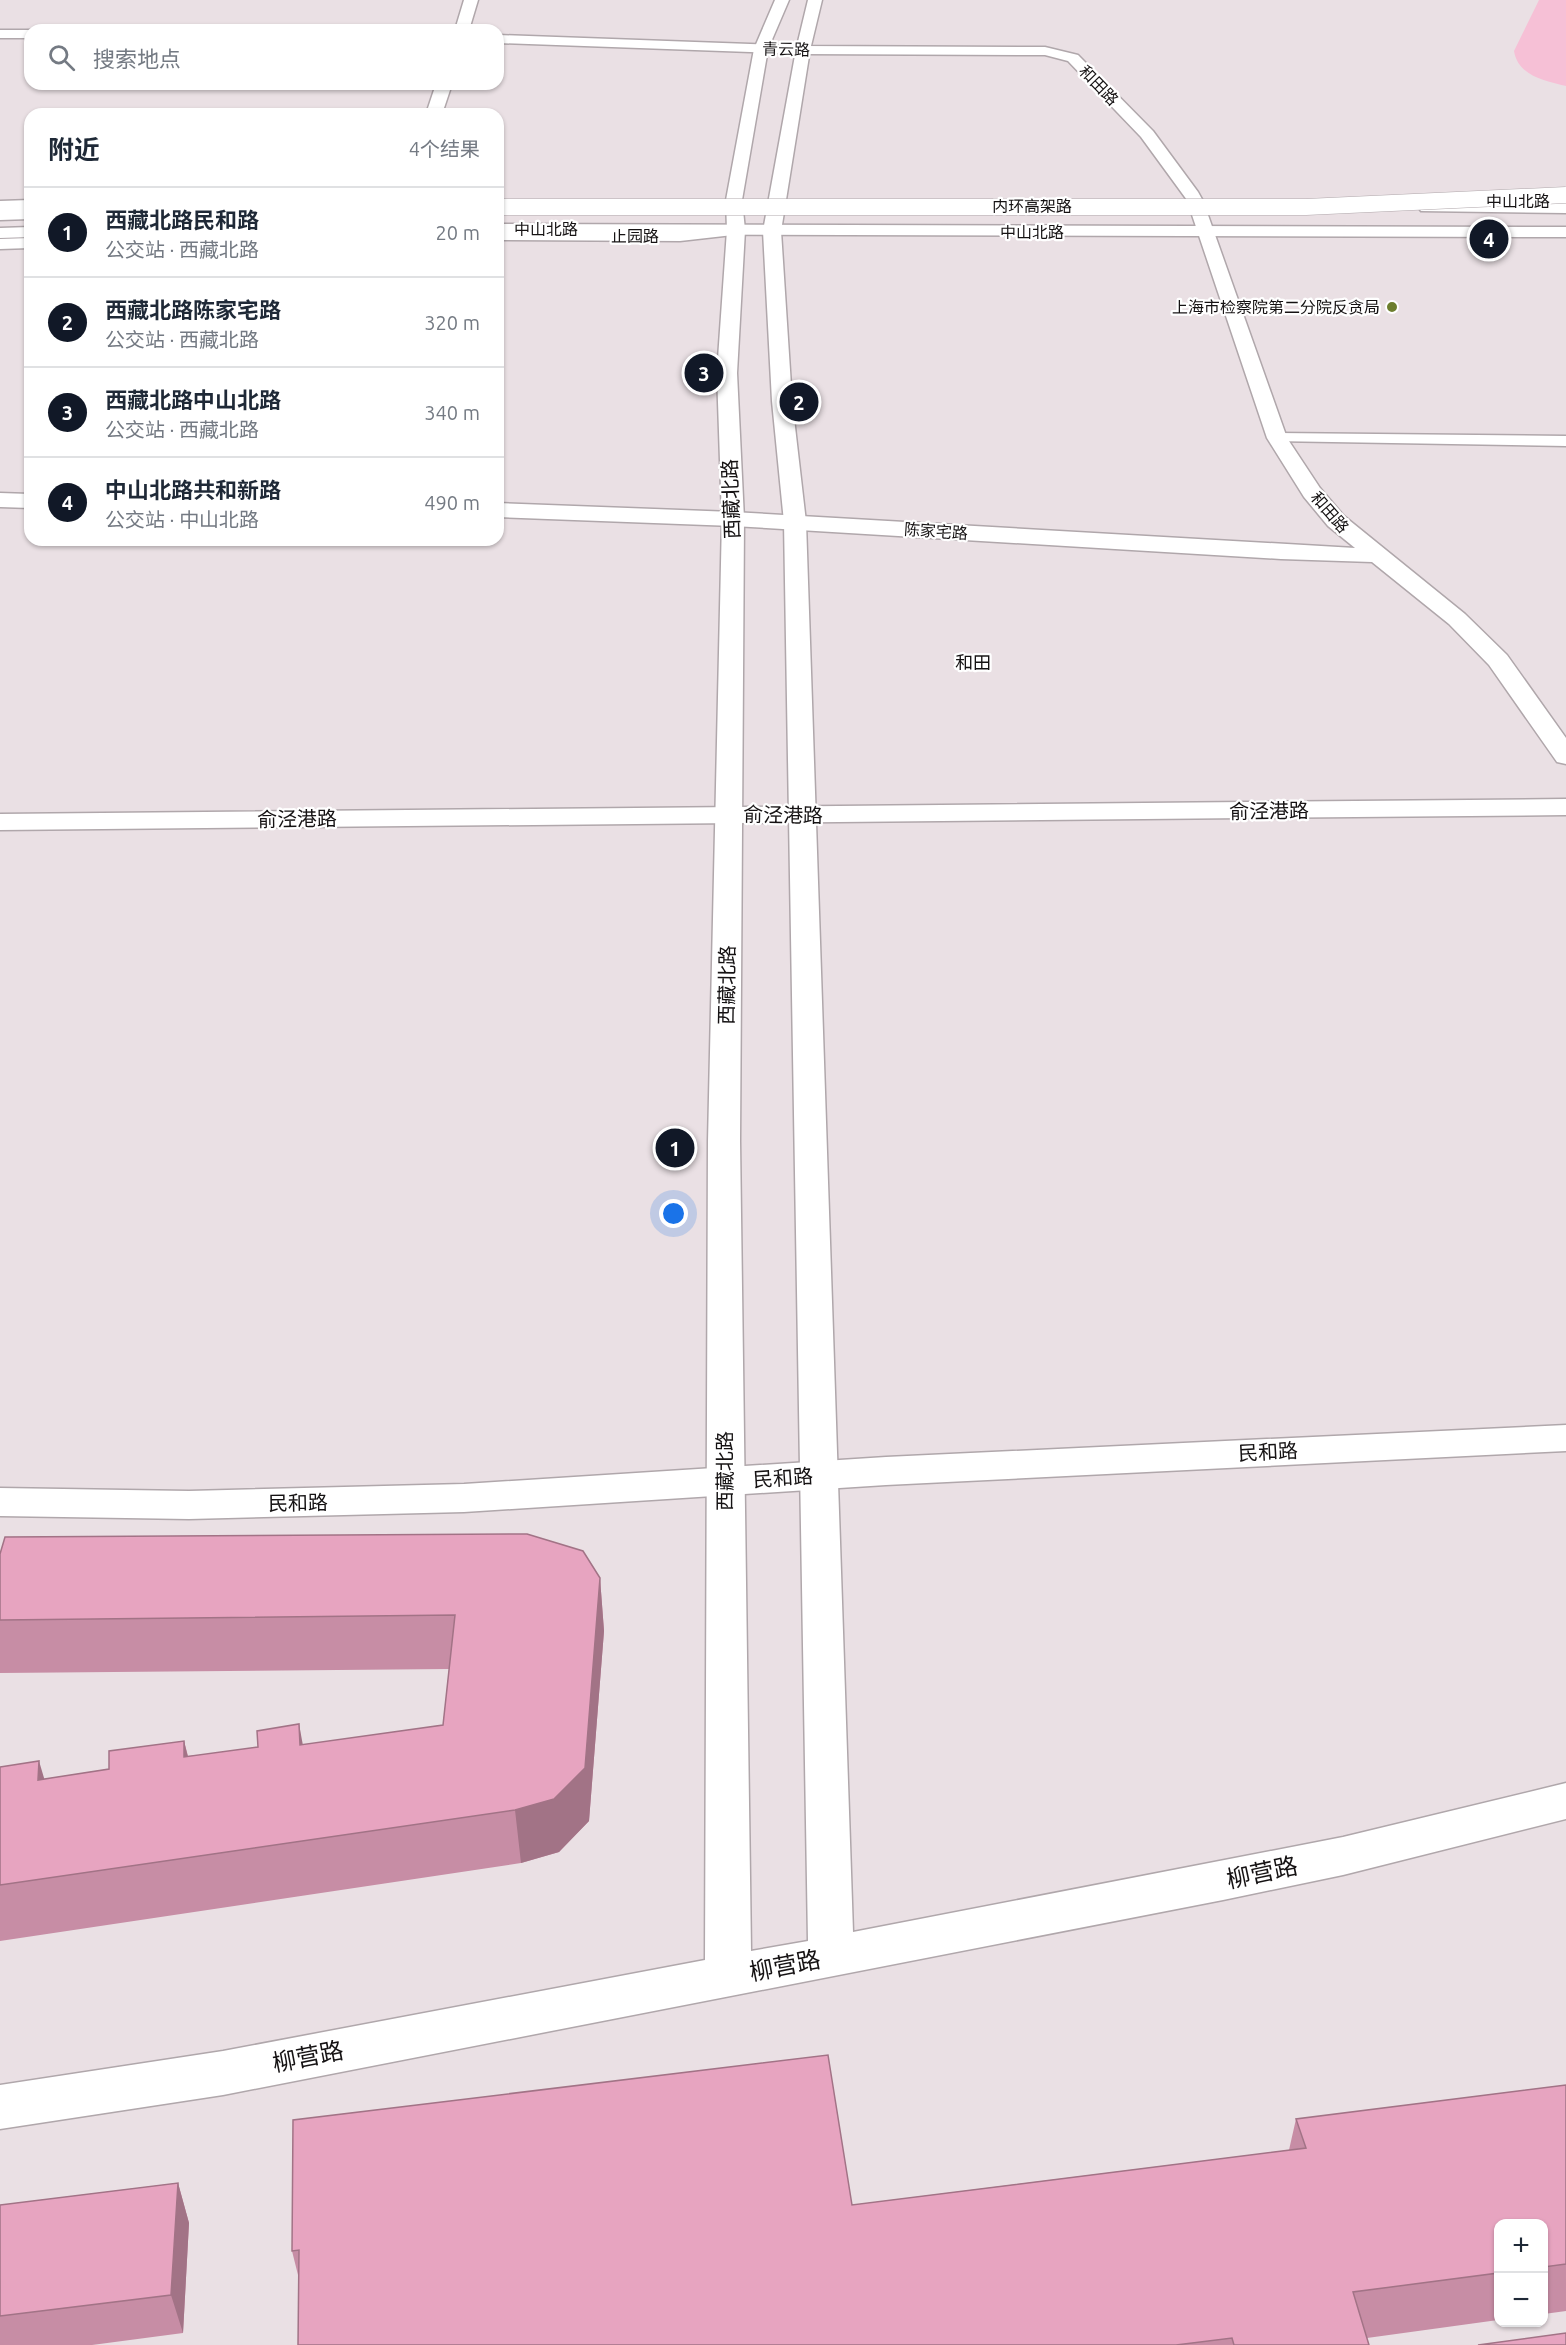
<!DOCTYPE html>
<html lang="zh">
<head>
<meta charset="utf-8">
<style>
  body { margin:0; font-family:Ubuntu,"Noto Sans SC",sans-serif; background:#f2f2f3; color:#1f2937 }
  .controls { position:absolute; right:18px; bottom:18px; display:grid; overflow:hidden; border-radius:12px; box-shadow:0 2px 4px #0004 }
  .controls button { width:54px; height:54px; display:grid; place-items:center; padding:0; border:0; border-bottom:2px solid #e0e1e3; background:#fff; color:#1f2937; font:30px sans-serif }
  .you { position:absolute; left:674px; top:1214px; width:21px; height:21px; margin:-15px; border:4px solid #fff; border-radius:50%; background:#1a73e8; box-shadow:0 0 0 9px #1a73e833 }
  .badge { display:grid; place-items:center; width:39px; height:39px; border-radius:50%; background:#111827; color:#fff; font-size:20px; font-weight:700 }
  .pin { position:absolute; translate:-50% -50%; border:3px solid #fff; box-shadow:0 2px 6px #0006 }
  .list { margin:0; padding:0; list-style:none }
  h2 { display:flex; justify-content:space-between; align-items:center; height:78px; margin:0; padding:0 24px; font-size:26px }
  h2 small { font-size:20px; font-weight:400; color:#747a83 }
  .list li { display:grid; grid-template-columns:39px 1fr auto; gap:18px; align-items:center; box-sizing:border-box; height:90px; padding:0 24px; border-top:2px solid #e0e1e3 }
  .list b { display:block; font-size:22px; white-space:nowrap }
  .list p { margin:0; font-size:20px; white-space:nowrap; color:#747a83 }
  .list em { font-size:20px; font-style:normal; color:#747a83 }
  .icon { flex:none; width:33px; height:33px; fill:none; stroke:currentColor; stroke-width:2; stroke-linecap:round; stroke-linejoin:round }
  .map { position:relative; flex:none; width:1566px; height:2345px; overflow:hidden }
  .search { position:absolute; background:#fff; box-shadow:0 2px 4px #0004; left:24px; top:24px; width:480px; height:66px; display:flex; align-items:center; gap:15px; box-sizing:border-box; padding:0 21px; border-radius:18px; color:#747a83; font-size:22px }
  .panel { position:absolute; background:#fff; box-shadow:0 2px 4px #0004; left:24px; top:108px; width:480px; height:438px; border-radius:18px }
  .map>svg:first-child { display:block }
  .green { fill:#f6c0d6 }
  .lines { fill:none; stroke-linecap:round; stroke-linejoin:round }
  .service-casing { stroke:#b0a7ab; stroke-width:3 }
  .minor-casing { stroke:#b0a7ab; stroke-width:3 }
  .secondary-casing { stroke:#b0a7ab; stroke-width:3 }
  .primary-casing { stroke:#b0a7ab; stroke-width:3 }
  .trunk-casing { stroke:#b0a7ab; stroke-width:3 }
  .service { fill:#fff; fill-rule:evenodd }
  .minor { fill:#fff; fill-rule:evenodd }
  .secondary { fill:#fff; fill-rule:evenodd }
  .primary { fill:#fff; fill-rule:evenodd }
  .trunk { fill:#fff; fill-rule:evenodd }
  .trunk-bridge-casing { stroke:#b0a7ab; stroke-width:17; stroke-linecap:butt }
  .trunk-bridge { stroke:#fff; stroke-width:16 }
  .wall { fill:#c78da5 }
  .shaded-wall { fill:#a27386 }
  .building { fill:#e7a4c0; stroke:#a27386; stroke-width:1.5 }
  .poi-dot { fill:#6d7e2e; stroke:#fff; stroke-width:2 }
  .labels { text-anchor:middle; stroke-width:4.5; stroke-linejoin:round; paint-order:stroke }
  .far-street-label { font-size:16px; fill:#151213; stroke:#fff }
  .far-poi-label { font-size:16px; fill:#151213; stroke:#fff; text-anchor:end }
  .far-quarter-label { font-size:18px; fill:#151213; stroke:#fff }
  .street-label { font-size:20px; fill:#151213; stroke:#fff }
  .near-street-label { font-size:24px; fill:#151213; stroke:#fff }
</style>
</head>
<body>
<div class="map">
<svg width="1566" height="2345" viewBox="0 0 1566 2345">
  <rect width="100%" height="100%" fill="#eae0e4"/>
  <path class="green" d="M1539,0H1566V86C1545,81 1518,76 1514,51Z"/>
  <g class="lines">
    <defs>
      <path id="service" d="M1277,433L1566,436V446L1272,441L1269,438Z"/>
      <path id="minor" d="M464,0H478L469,30H455Z
        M0,30H31L30,38H0Z
        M498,35L803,46L1045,47L1078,55L1153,131L1198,192L1203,201L1287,438L1320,488L1344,516L1465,614L1507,655L1566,738V764L1557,762L1489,665L1449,624L1372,562L1281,559L733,526L498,517V503L733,512L1355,548L1328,526L1304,497L1267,438L1187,200L1141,137L1068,61L1045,55L803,54L498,43Z
        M436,84H452L442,114H426Z
        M736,225L745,230L742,234L680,241L498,240V230L680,231Z
        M30,238V248L0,249V239Z
        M0,493L30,494V508L0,507Z
        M1566,799V815L0,830V814Z
        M1566,1425V1451L886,1485L464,1512L189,1519L0,1516V1488L189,1491L464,1484L886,1457Z"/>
      <path id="secondary" d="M775,0H789L768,49L742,200L745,230L737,373L744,519L740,1141L751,1951L808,1941L784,522L772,401L763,231L796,50L808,0H822L810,50L781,231L792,401L806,522L853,1932L1343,1837L1566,1783V1819L1343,1875L1223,1900L223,2095L0,2129V2085L223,2051L705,1960L708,1141L722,519L717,373L727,230L726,200L754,49Z"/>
      <path id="primary" d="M30,200V210L0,211V201Z
        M498,224L1566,227V237L498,234Z
        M30,227V237L0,238V228Z"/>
      <path id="trunk" d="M1427,202L1566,203V213L1421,211L1418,207Z
        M30,209V219L0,220V210Z"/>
    </defs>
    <use href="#service" class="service-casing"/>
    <use href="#minor" class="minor-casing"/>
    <use href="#secondary" class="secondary-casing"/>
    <use href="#primary" class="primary-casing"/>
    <use href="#trunk" class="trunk-casing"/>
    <use href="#service" class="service"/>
    <use href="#minor" class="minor"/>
    <use href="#secondary" class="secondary"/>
    <use href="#primary" class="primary"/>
    <use href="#trunk" class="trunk"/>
    <defs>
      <path id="trunk-bridge" d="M498,207H1306L1566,195"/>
    </defs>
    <use href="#trunk-bridge" class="trunk-bridge-casing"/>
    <use href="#trunk-bridge" class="trunk-bridge"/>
  </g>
  <path class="wall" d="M0,1554L600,1578L604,1631L589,1821L559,1852L521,1863L0,1941V1767L44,1779L109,1769L184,1741L188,1756L302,1745L443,1725L449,1669L0,1673Z
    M1566,2085V2311L1544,2314V2223H1498V2320L1367,2338L1369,2345H298L299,2279L292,2251L852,2205L1289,2150L1296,2119Z
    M178,2183L189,2223L183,2333L92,2345H0V2205Z"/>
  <path class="shaded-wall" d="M600,1578L604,1631L589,1821L559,1852L521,1863L515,1810Z
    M299,1724L309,1778L300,1745Z
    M184,1741L197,1794L184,1757Z
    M39,1761L55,1815L38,1780Z
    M178,2183L189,2223L183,2333L171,2295Z"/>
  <path class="building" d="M527,1534L583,1551L600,1578L585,1768L554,1799L515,1810L0,1885V1767L39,1761L38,1780L109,1769V1751L184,1741V1757L258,1747L257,1731L299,1724L300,1745L443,1725L455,1615L0,1620V1554L5,1537Z
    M828,2055L852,2205L1306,2148L1296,2119L1566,2085V2264L1544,2267V2223H1498V2273L1353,2292L1369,2345H1234L1232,2338L1176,2345H298L299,2250L292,2251L293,2120Z
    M178,2183L171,2295L0,2316V2205Z
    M1566,2333V2345H1478Z"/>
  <circle class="poi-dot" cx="1392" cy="307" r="6"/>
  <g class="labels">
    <g class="far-street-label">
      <text transform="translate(786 49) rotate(1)" y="6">青云路</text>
      <text transform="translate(1099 85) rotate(46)" y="6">和田路</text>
      <text x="1518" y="207">中山北路</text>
      <text x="1032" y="212">内环高架路</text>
      <text x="546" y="235">中山北路</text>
      <text x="1032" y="238">中山北路</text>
      <text x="635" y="242">止园路</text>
      <text transform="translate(1330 512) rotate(49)" y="6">和田路</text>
      <text transform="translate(936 531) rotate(4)" y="6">陈家宅路</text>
    </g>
    <g class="far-poi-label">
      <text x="1380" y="313">上海市检察院第二分院反贪局</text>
    </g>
    <g class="far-quarter-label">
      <text x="973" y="669">和田</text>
    </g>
    <g class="street-label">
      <text transform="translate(731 499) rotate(-92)" y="7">西藏北路</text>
      <text transform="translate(1269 811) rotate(-1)" y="7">俞泾港路</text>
      <text transform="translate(783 815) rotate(1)" y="7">俞泾港路</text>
      <text transform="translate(297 819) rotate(-1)" y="7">俞泾港路</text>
      <text transform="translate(727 985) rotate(-89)" y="7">西藏北路</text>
      <text transform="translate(1268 1452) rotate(-3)" y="7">民和路</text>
      <text transform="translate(725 1471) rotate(-90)" y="7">西藏北路</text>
      <text transform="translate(783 1478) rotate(-4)" y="7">民和路</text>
      <text transform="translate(298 1503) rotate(-1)" y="7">民和路</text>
    </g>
    <g class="near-street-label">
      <text transform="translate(1262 1873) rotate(-12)" y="8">柳营路</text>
      <text transform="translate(785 1966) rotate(-11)" y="8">柳营路</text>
      <text transform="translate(308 2057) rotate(-11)" y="8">柳营路</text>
    </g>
  </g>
</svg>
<div class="controls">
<button>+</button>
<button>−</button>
</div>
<div class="you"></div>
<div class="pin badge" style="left:675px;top:1148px">1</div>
<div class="pin badge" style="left:799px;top:402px">2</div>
<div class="pin badge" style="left:704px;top:373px">3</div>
<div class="pin badge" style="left:1489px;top:239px">4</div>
<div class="search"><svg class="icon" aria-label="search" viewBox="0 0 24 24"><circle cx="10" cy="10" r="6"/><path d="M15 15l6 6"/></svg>搜索地点</div>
<section class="panel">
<h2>附近<small>4个结果</small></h2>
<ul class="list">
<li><span class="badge">1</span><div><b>西藏北路民和路</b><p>公交站 · 西藏北路</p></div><em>20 m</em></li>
<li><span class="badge">2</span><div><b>西藏北路陈家宅路</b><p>公交站 · 西藏北路</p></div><em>320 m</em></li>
<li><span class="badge">3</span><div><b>西藏北路中山北路</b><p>公交站 · 西藏北路</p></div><em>340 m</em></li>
<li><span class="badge">4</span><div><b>中山北路共和新路</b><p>公交站 · 中山北路</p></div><em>490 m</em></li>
</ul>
</section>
</div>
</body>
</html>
